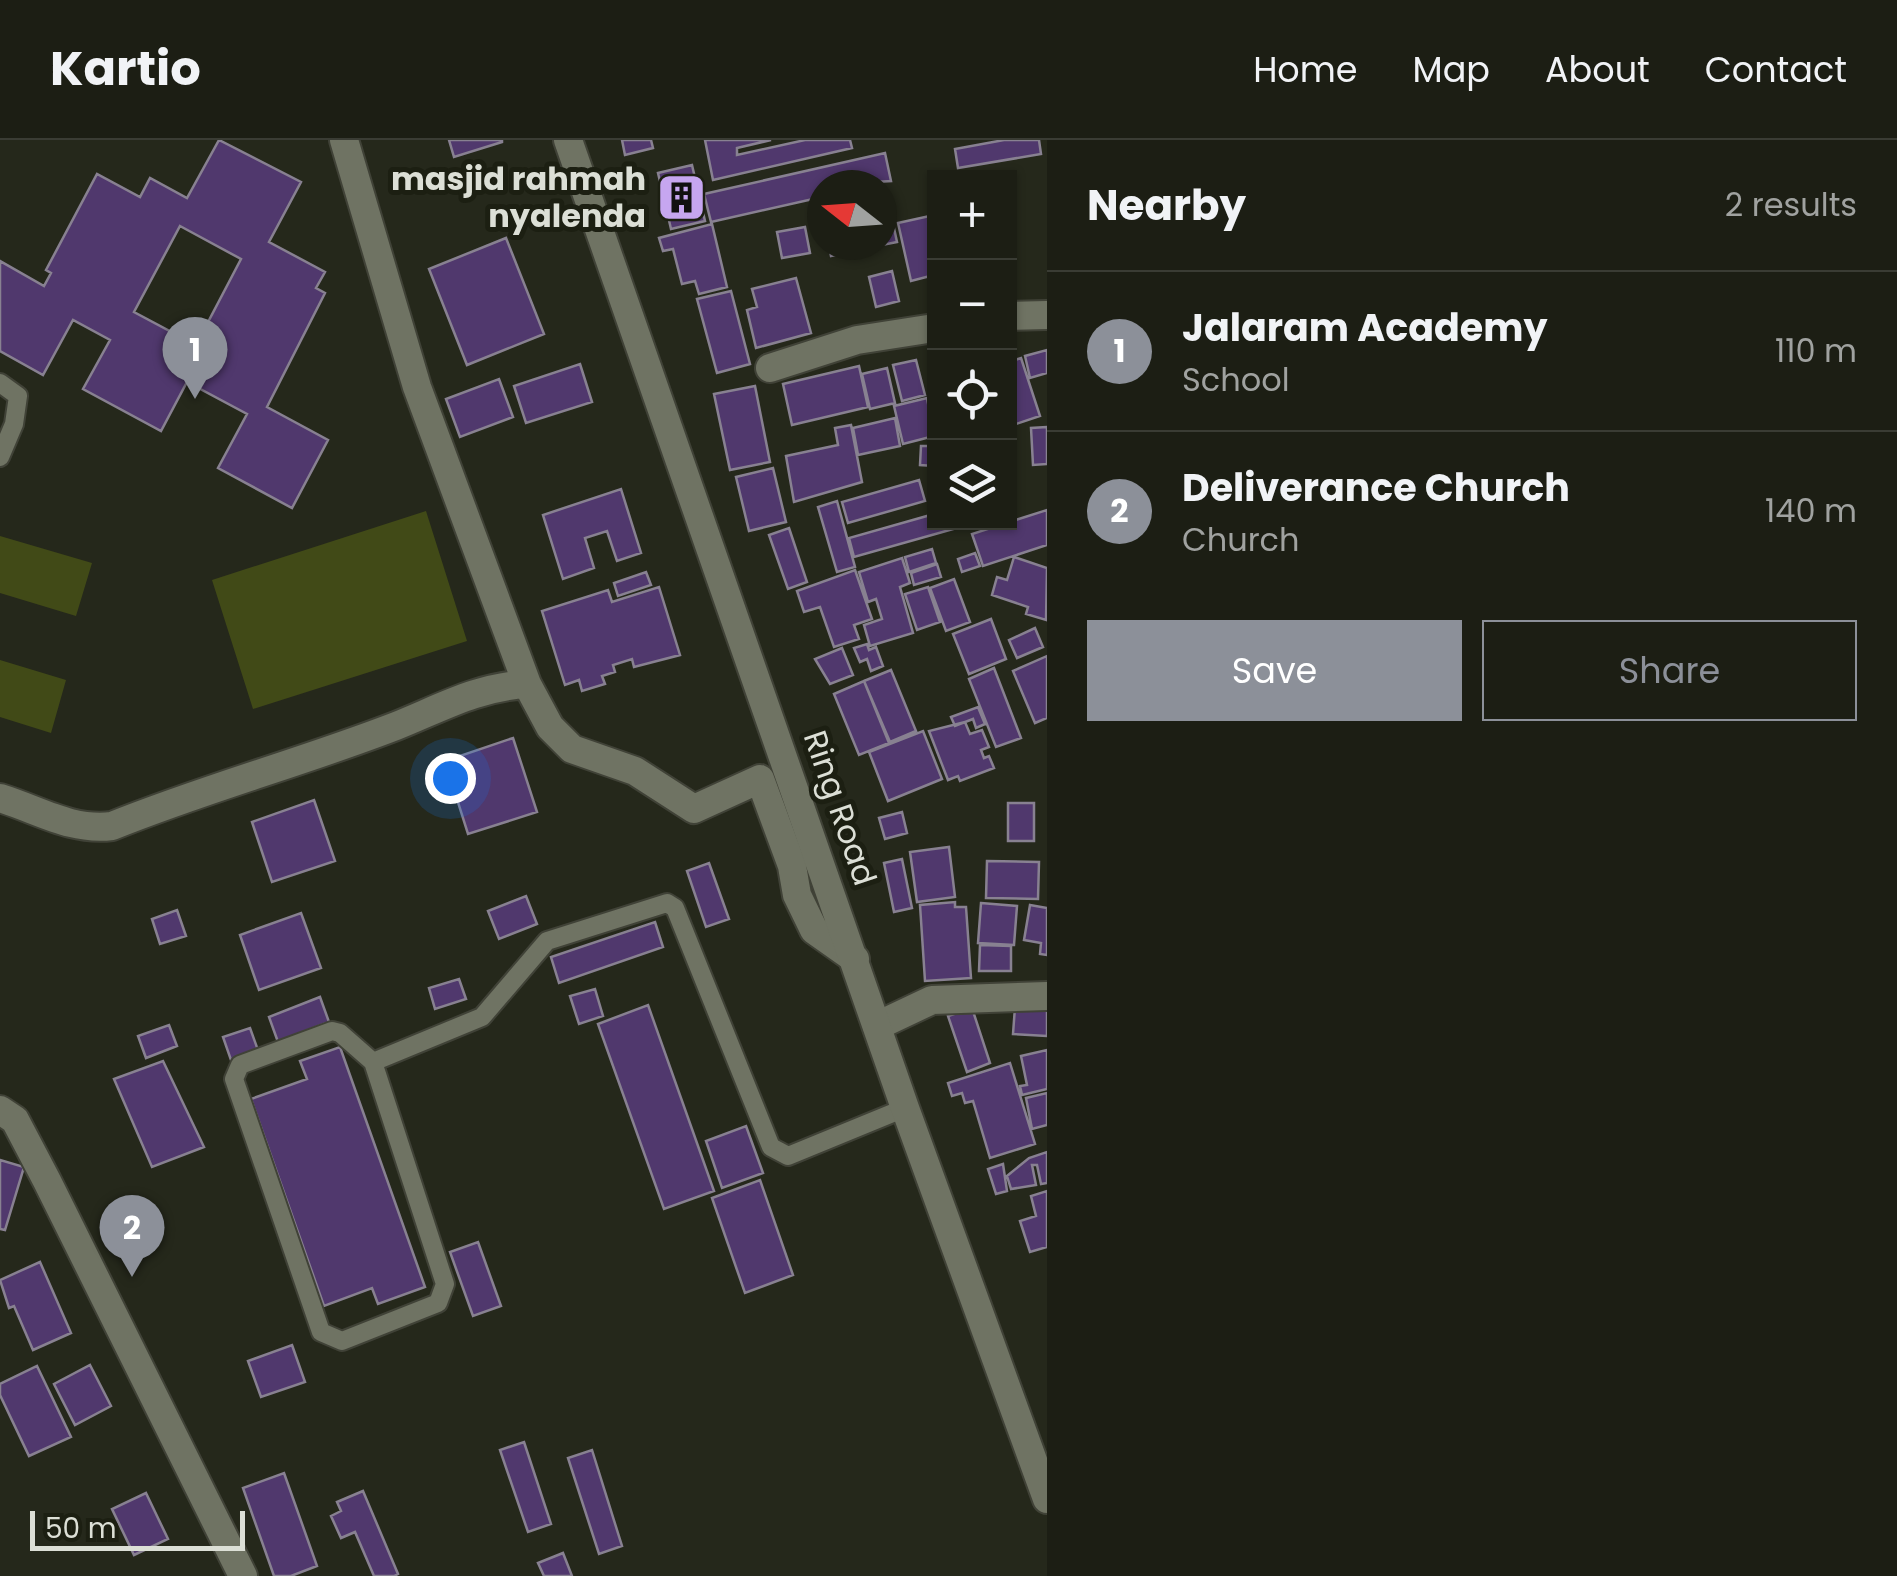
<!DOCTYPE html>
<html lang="en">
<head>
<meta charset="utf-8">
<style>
  body { margin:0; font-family:Poppins,sans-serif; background:#25271d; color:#f1f3f6 }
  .controls { position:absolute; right:30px; top:30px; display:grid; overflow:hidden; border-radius:0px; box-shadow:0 2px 8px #0004 }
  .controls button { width:90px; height:90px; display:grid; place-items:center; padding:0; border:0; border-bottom:2px solid #3a3c34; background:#1c1e14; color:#f1f3f6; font:50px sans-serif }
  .compass { position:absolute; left:807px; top:30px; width:90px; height:90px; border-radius:50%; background:#1c1e14; box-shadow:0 2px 8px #0004; rotate:287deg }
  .scale { position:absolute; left:30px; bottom:25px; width:215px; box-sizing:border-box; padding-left:10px; border:5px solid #dcdfd6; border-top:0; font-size:28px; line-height:35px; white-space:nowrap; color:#dcdfd6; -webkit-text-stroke:8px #1c1f12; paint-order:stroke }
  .you { position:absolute; left:450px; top:638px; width:35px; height:35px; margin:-25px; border:8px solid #fff; border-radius:50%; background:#1a73e8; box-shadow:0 0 0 15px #1a73e833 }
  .badge { display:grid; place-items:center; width:65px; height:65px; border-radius:50%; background:#8c9099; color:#fff; font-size:32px; font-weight:700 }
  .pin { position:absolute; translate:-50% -82px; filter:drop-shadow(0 2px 5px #0008) }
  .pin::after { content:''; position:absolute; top:52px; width:35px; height:30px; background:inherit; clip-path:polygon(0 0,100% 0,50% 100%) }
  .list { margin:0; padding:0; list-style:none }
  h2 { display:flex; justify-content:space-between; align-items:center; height:130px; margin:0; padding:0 40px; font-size:42px }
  h2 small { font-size:32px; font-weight:400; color:#a0a2a0 }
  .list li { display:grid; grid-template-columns:65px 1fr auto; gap:30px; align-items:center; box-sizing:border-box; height:160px; padding:0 40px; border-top:2px solid #3a3c34 }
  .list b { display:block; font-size:38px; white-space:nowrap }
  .list p { margin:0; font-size:32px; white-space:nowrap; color:#a0a2a0 }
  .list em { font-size:32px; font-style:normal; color:#a0a2a0 }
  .actions { display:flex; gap:20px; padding:30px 40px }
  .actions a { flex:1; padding:22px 0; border:2px solid #8c9099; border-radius:0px; text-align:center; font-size:35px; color:#8c9099 }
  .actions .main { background:#8c9099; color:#fff }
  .icon { flex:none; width:55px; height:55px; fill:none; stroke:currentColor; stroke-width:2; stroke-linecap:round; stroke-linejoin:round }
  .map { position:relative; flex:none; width:1047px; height:1436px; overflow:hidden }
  header { display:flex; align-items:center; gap:60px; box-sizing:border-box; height:140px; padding:0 50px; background:#1c1e14; border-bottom:2px solid #3a3c34 }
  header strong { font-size:48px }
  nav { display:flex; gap:55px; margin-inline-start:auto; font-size:35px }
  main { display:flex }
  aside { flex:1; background:#1c1e14 }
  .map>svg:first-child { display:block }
  .green { fill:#414a17 }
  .building { fill:#50386d; stroke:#888191; stroke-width:2.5; fill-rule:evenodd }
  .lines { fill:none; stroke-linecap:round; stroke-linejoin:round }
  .service-casing { stroke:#404237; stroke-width:22 }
  .minor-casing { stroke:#404237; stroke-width:32 }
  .secondary-casing { stroke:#404237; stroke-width:32 }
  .service { stroke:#6f7363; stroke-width:18 }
  .minor { stroke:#6f7363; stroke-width:28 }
  .secondary { stroke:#6f7363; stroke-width:28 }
  .labels { text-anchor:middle; stroke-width:10; stroke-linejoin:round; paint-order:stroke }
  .poi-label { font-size:32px; font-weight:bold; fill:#dcdfd6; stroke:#1c1f12; text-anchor:end }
  .street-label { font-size:32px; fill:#dcdfd6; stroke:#1c1f12 }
</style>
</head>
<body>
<header>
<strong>Kartio</strong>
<nav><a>Home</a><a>Map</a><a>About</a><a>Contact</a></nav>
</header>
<main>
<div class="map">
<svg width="1047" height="1436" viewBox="0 0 1047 1436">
  <rect width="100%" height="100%" fill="#25281b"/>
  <path class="green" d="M426,371L467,501L253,569L212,440Z
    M0,396L92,423L76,476L0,453Z
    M0,520L66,540L51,593L0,577Z"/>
  <path class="building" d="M219,0L301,42L269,102L325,132L316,148L325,153L267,267L328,300L292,368L218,328L247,274L187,242L161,291L83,249L110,200L73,180L43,235L0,211V121L44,146L51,133L46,130L97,34L140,57L150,38L187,58ZM180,86L241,119L196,205L134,172Z
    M449,0H502V2L454,17Z
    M622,0H651L653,8L625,15Z
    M705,0H771L737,8V15L805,0H850L852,8L713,40Z
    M1004,0H1039L1041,14L958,28L955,9Z
    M885,13L891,41L822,45V57L711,82L704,54Z
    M692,25L705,81L671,89L658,33Z
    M889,65L897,102L882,105V67Z
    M934,75V135L911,141L898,83Z
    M712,84L727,147L699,154L695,141L682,144L673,109L663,111L659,98Z
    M805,87L810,113L782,118L777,92Z
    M506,98L544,194L467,225L429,129Z
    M829,105H881L831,116Z
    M892,131L899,161L876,167L869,137Z
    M796,138L811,193L756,208L747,170L757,167L752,149Z
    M731,151L750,224L717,233L697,159Z
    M1047,210V233L1030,238L1025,216Z
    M1021,218L1040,276L1016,284L1009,265V222Z
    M916,220L925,255L902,261L893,225Z
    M580,224L592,262L526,283L514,246Z
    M859,226L868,267L792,285L783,244Z
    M887,228L895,263L870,269L862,234Z
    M499,239L513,277L460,297L446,259Z
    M755,246L770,322L730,330L714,254Z
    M927,258L934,296L903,304L894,266Z
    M895,278L900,306L858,315L853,288Z
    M851,285L862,342L794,362L786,316L838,305L835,288Z
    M1047,287V324L1033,325L1031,288Z
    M921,306H934V326L920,325Z
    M773,328L786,382L749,391L736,337Z
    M919,340L925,361L848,383L842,362Z
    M621,349L641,413L617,421L607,391L585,398L594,428L563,439L543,375Z
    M837,361L855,427L837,432L818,367Z
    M1047,370V405L983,426L972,394Z
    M934,374V382H978L854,417L849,398Z
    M789,388L807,442L788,449L769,395Z
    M932,409L936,423L909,432L905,417Z
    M975,413L980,426L962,432L958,419Z
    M1014,417L1047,428L1046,480L1026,474L1028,467L992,455L997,437L1007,440Z
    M902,418L910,443L900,447L913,493L870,506L864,485L882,479L876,459L868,462L859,432Z
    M937,424L941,437L914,445L911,433Z
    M855,430L872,479L854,485L859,499L834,507L820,467L804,472L797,451Z
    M646,432L651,445L618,456L614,443Z
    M954,439L970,482L946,491L930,448Z
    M659,447L680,515L634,527L632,519L613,525L615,532L602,536L605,544L582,551L579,540L565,545L542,471L608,450L612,462Z
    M928,447L940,482L917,490L905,454Z
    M991,479L1006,519L969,534L953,494Z
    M1035,488L1043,507L1017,518L1009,500Z
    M867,504L869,510L876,507L883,526L871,531L867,519L860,522L854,508Z
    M842,508L853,535L830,544L815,519Z
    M1047,516V578L1035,583L1013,531Z
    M994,528L1021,598L996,607L969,539Z
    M891,530L916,591L890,602L864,541Z
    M864,541L889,603L859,615L834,554Z
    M978,567L985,584L976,588L973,579L955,586L951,577Z
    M965,582L970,594L982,590L989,607L981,610L984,618L989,616L994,628L960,641L958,636L948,640L929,591Z
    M923,591L942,639L888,661L869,612Z
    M513,598L537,672L468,694L445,621Z
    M314,660L335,721L272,742L252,682Z
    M1008,663H1034V701H1008Z
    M902,672L907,693L885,699L879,678Z
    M949,707L955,757L917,762L910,712Z
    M902,719L912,768L894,772L884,723Z
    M987,721L1039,722L1038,759L986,758Z
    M709,723L729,779L706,787L687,731Z
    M526,756L537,784L499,799L488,771Z
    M955,762V767H966L971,838L925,841L920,765Z
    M981,763L1017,766L1014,805L978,803Z
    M1030,765L1047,768V815L1040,814L1041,803L1024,800Z
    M177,770L186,796L160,804L152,779Z
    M301,773L321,828L259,850L240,795Z
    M655,782L663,807L559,843L551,817Z
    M980,805L1011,806V831H979Z
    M459,839L466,859L435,869L429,848Z
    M595,849L603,876L579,884L570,856Z
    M320,857L329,882L278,902L269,877Z
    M648,865L714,1051L664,1069L598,884Z
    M1015,867L1047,869V896L1013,894Z
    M972,868L990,923L967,932L948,876Z
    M169,885L177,906L146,918L138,896Z
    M250,888L259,913L232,923L223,897Z
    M340,907L425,1147L378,1164L372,1148L324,1166L251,959L307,939L300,921Z
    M1047,910V949L1022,955L1020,946L1027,945L1021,916Z
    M163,921L204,1007L152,1027L114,939Z
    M1010,923L1035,1004L990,1018L973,961L965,963L962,953L952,956L948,943Z
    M1047,953V985L1032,989L1026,958Z
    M746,986L763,1033L722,1048L706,1001Z
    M1047,1012V1043L1041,1044L1037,1025H1032L1036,1045L1011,1049L1007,1036L1029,1018Z
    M0,1020L24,1027L5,1090L0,1089Z
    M1003,1024L1007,1051L996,1054L988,1029Z
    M760,1040L793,1135L745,1153L712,1058Z
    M1047,1051V1107L1030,1112L1020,1081L1036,1076L1031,1056Z
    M478,1102L501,1166L473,1176L450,1112Z
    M40,1122L71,1193L33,1210L14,1166L9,1168L0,1140Z
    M292,1205L305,1242L261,1257L248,1221Z
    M90,1225L111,1266L75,1285L54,1244Z
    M37,1226L71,1297L29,1316L0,1255V1244Z
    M524,1302L551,1384L528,1392L500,1310Z
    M592,1310L622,1406L599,1414L568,1318Z
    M284,1333L317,1426L291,1436H274L243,1348Z
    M363,1351L398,1434L394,1436H374L355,1392L341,1398L331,1376L341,1371L337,1362Z
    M146,1353L168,1399L134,1415L112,1369Z
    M563,1413L572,1436H544L538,1423Z"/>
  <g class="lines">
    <defs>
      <path id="service" d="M0,243L18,256L14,284L0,317
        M332,891L340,893L373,922L445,1144L438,1163L342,1201L321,1192L234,939L240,925Z
        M373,922L482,877L547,801L667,763L675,768L771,1007L788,1016L905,968"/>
      <path id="minor" d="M344,0L417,247L527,544L550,587L572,609L635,631L694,669L760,639L792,726L797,755L814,790L855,819
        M1009,176L1047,175
        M770,228L857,200L934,188
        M0,658C39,670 71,691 112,686C206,648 303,622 396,586C441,568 477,547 527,544
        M877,886L932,860L1047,856
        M0,970L15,980L47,1041L243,1436"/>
      <path id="secondary" d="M568,0L905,968L1047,1359"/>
    </defs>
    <use href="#service" class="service-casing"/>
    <use href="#minor" class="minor-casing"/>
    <use href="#secondary" class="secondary-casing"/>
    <use href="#service" class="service"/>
    <use href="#minor" class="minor"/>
    <use href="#secondary" class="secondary"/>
  </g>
  <defs>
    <symbol id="building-square" viewBox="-11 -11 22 22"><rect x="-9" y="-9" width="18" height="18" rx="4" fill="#c6a6f0" stroke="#1c1f12"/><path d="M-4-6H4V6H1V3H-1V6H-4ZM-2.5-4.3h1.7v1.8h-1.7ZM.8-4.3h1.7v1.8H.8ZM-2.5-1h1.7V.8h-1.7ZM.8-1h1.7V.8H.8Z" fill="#111"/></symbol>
  </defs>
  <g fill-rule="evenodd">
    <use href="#building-square" x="654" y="30" width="55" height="55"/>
  </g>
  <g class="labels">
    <g class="poi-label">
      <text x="646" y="50">masjid rahmah<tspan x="646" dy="37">nyalenda</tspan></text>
    </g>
    <g class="street-label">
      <text transform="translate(840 668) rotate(71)" y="11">Ring Road</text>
    </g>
  </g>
</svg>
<div class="controls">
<button>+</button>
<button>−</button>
<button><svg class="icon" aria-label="locate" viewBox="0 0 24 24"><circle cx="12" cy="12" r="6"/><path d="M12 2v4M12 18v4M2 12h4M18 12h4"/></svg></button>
<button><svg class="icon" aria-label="layers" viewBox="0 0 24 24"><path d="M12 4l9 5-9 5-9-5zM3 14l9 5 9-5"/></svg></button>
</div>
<svg class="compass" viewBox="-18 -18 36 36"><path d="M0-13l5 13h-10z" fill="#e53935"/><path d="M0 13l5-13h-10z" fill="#a0a2a0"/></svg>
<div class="scale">50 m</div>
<div class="you"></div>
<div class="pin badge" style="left:195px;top:259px">1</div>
<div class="pin badge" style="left:132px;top:1137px">2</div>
</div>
<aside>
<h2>Nearby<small>2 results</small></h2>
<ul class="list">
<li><span class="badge">1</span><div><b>Jalaram Academy</b><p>School</p></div><em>110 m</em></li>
<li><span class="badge">2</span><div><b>Deliverance Church</b><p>Church</p></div><em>140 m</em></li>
</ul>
<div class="actions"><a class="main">Save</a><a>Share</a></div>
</aside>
</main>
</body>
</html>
